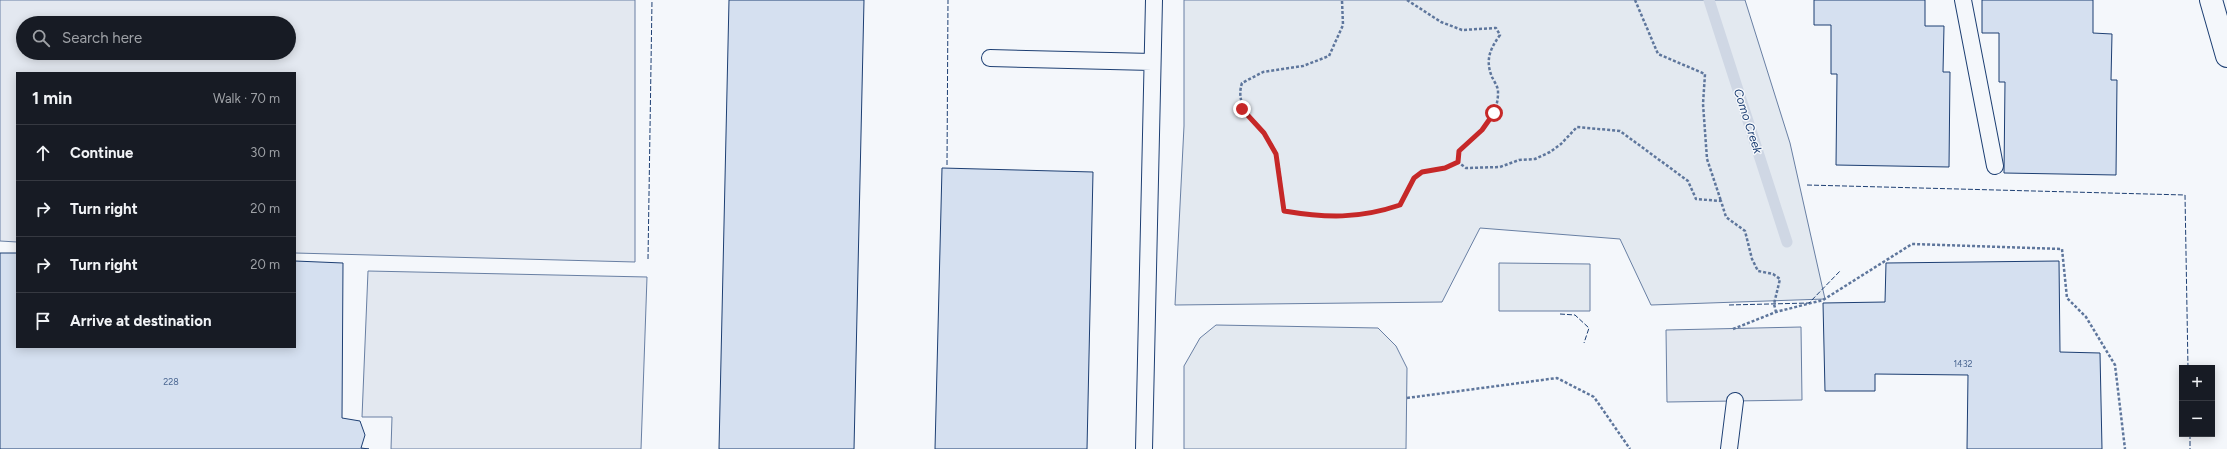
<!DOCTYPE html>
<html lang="en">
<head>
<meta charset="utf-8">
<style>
  body { margin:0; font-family:Figtree,sans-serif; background:#242831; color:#f1f3f6 }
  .controls { position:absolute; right:12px; bottom:12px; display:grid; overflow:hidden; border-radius:0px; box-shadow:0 2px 10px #0003 }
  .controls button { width:36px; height:36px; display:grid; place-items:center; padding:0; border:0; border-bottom:1px solid #363941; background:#171b24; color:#f1f3f6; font:20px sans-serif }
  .stop { position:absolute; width:12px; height:12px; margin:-9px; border:3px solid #c62828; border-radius:50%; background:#fff }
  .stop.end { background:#c62828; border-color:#fff; box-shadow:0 1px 4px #0008 }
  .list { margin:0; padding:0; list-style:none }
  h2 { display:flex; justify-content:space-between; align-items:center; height:52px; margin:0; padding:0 16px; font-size:17px }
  h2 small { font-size:13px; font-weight:400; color:#9ea1a6 }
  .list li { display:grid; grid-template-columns:26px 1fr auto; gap:12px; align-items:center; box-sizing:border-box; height:56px; padding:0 16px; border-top:1px solid #363941 }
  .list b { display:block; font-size:15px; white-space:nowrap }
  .list em { font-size:13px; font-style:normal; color:#9ea1a6 }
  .icon { flex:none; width:22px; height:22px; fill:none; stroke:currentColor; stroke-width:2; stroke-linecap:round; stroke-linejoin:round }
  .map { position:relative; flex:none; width:2227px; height:449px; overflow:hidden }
  .search { position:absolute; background:#171b24; box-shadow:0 2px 10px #0003; left:16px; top:16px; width:280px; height:44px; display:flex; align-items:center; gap:10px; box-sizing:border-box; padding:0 14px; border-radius:22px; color:#9ea1a6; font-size:15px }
  .panel { position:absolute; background:#171b24; box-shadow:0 2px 10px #0003; left:16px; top:72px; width:280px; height:276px; border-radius:0px }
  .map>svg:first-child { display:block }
  .green { fill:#e3e9f0; stroke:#687fa3 }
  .parking { fill:#e3e8f0; stroke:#687fa3; fill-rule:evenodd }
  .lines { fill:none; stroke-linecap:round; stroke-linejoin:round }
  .stream { stroke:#cfd7e4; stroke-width:11 }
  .building { fill:#d5e0f0; stroke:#1d3f73 }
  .lane-casing { stroke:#1d3f73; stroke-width:18 }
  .secondary-casing { stroke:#1d3f73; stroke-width:24 }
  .path { stroke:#5e769c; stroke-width:2.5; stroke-dasharray:3 2; stroke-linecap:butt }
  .lane { stroke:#f4f7fb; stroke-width:16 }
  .secondary { stroke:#f4f7fb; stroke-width:22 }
  .fence { stroke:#1d3f73; stroke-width:1; stroke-dasharray:5 2; stroke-linecap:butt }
  .route { stroke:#c62828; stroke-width:5 }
  .labels { text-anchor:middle; stroke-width:3; stroke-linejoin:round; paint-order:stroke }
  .number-label { font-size:9px; fill:#4b6792 }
  .water-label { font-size:12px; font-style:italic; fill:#1d3f73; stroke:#f4f7fb }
</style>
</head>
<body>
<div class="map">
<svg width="2227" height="449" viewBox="0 0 2227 449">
  <rect width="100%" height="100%" fill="#f4f7fb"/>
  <path class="green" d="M1184,0H1745L1790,143L1825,299L1651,305L1620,239L1480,228L1442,302L1175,305L1184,126Z
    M1499,263L1590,264V311H1499Z
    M1216,325L1378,328L1396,346L1407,368L1406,449H1184V366L1200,338Z"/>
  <path class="parking" d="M0,0H635V262L295,253V73H17V242L0,241ZM23,23H289V53H23Z
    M368,271L647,277L641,449H391L392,417H362Z
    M1801,327L1802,400L1667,402L1666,330Z"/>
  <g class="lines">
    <path class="stream" d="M1709,0L1787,242"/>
  </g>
  <path class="building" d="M729,0H864L854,449H719Z
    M1814,0H1925V26H1944L1943,72H1950L1949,167L1836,165L1837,74H1831V25H1814Z
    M1982,0H2093V33L2112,34L2111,80H2117L2116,175L2004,173L2005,82H1999V33H1982Z
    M942,168L1093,172L1087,449H935Z
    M0,253H17V347H295V261L343,263L342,418L360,421L365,435L361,448L369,449H0Z
    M2059,261L2060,352L2100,353L2102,449H1967L1968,375L1875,374V391H1825L1823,303L1885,302L1886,263Z"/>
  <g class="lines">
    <defs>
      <path id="lane" d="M1963,0L1995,166
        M990,58L1152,62
        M1144,449L1154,0
        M1729,449L1735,401"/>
      <path id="secondary" d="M2211,0L2227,56"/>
    </defs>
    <use href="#lane" class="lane-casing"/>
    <use href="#secondary" class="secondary-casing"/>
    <path class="path" d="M1407,0L1441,22L1462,30L1496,28L1500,35C1490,49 1485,60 1492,77C1494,81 1498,87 1498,91C1499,118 1477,136 1459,151L1458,162L1466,168L1500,167L1519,160L1535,159L1550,152L1561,144L1577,127L1620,131L1688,181L1696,199L1721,201L1726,217L1745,231L1752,259L1758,271L1773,274L1780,279L1774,304L1776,312
      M1635,0L1658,54L1705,74L1703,104L1707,159L1721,201
      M1342,1L1343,25L1329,56L1303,66L1263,72L1242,83C1232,114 1269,128 1276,155C1281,173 1281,193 1284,211C1326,218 1359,219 1400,205L1415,178L1422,172L1445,168L1458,162
      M1733,329L1776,312L1823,300L1912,244L2062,249L2067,298L2086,317L2115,365L2125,449
      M1407,398L1557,378L1594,397L1630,449"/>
    <use href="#lane" class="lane"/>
    <use href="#secondary" class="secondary"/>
    <path class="fence" d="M947,165L948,0
      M1807,185L2185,195L2188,368
      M648,259L652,0
      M1729,305L1809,303L1841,270
      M1560,314L1575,315L1589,328L1584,343
      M2190,434V449"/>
  </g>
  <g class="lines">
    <path class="route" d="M1242,109L1264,133L1276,154L1284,211C1326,218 1359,219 1400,205L1414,178L1422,172L1445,168L1458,162L1459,151L1482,130L1494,113"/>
  </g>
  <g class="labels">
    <g class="number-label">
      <text x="1963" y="367">1432</text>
      <text x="171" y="385">228</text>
    </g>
    <g class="water-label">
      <text transform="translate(1748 121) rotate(72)" y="4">Como Creek</text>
    </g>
  </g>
</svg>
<div class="controls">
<button>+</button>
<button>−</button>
</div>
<div class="stop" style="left:1494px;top:113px"></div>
<div class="stop end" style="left:1242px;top:109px"></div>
<div class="search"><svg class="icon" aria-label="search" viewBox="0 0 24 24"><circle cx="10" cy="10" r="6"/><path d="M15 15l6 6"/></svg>Search here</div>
<section class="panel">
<h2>1 min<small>Walk · 70 m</small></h2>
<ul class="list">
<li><svg class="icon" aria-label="ahead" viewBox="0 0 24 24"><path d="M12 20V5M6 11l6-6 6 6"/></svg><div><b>Continue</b></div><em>30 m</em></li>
<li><svg class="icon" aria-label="right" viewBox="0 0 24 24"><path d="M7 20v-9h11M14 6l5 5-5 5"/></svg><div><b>Turn right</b></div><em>20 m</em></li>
<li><svg class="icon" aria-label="right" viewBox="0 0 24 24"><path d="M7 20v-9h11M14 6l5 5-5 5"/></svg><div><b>Turn right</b></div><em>20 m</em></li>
<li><svg class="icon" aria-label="arrive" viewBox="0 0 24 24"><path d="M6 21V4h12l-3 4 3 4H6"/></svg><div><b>Arrive at destination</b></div></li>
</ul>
</section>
</div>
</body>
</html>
